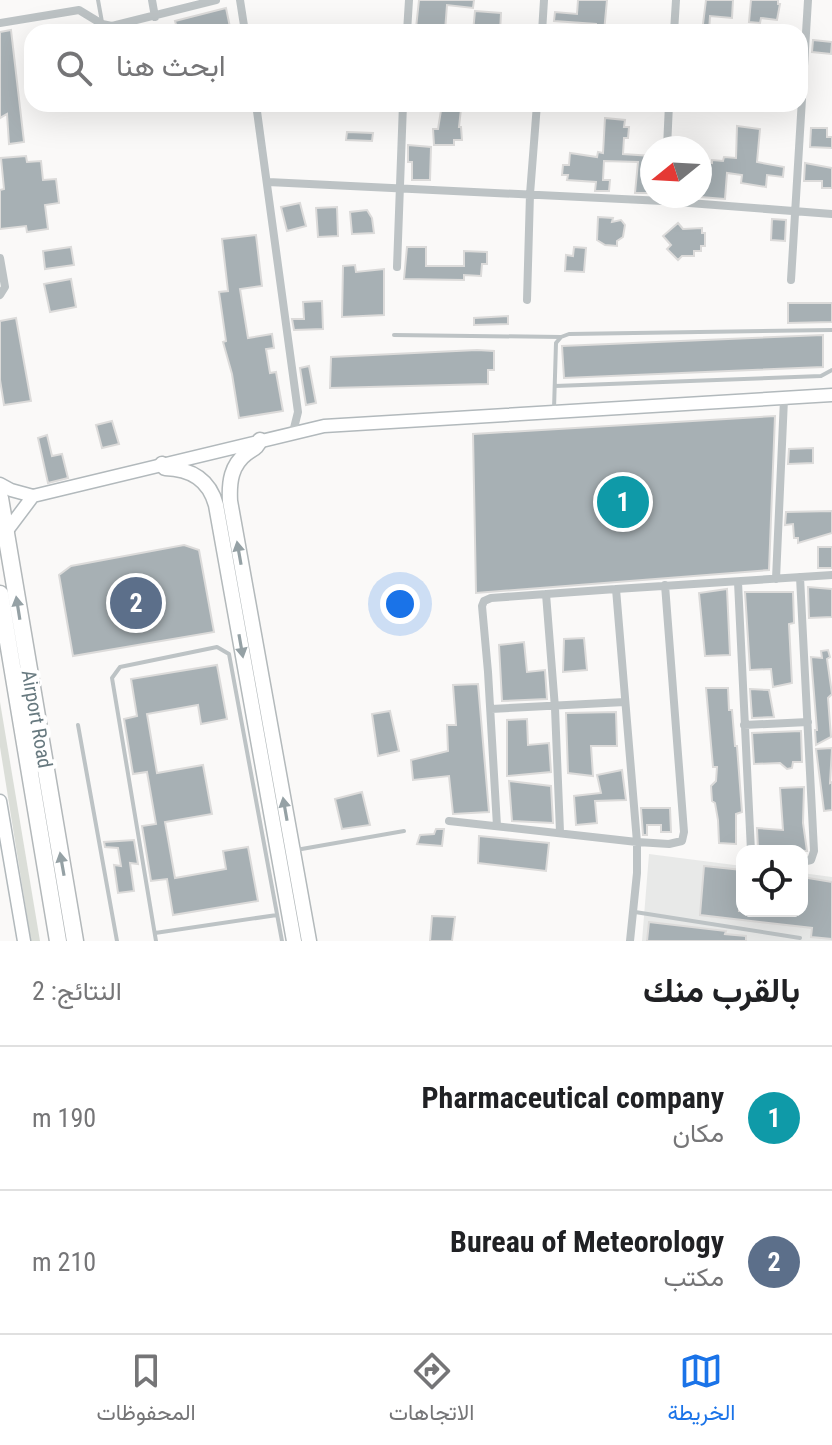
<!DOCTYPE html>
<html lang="ar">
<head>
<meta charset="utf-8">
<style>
  body { margin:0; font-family:"Roboto Condensed",Vazirmatn,sans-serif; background:#f6f6f6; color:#202124; direction:rtl }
  .controls { position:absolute; right:24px; bottom:24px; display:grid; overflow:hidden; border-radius:16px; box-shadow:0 8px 32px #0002 }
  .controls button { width:72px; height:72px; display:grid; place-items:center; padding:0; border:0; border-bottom:2px solid #e0e0e0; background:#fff; color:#202124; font:40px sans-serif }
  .compass { position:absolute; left:640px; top:136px; width:72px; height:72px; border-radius:50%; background:#fff; box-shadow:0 8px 32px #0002; rotate:252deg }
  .you { position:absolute; left:400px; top:604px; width:28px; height:28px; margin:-20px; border:6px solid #fff; border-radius:50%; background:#1a73e8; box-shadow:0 0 0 12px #1a73e833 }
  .badge { display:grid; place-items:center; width:52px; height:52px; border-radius:50%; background:#1a73e8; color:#fff; font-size:26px; font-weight:700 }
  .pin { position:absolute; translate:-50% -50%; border:4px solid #fff; box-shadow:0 2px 8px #0006 }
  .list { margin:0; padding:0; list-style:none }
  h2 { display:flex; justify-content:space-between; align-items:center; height:104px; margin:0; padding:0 32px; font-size:34px }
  h2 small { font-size:26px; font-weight:400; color:#757577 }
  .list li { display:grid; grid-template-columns:52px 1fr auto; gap:24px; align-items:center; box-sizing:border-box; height:144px; padding:0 32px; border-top:2px solid #e0e0e0 }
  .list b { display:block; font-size:30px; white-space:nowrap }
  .list p { margin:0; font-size:26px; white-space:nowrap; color:#757577 }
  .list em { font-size:26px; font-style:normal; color:#757577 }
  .icon { flex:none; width:44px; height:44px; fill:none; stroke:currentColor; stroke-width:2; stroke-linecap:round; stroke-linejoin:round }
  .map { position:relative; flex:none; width:832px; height:941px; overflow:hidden; direction:ltr }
  .search { position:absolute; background:#fff; box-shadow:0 8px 32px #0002; left:24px; right:24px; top:24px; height:88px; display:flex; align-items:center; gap:20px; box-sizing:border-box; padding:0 28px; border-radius:24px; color:#757577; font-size:30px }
  .sheet { height:392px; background:#fff }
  nav { display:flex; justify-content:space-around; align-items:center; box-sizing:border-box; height:112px; border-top:2px solid #e0e0e0; background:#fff; font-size:22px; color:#757577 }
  nav a { display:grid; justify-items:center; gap:4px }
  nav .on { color:#1a73e8 }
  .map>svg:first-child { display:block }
  .built { fill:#e8e9e8 }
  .green { fill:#dbded8 }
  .building { fill:#a7b0b4; stroke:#dcdbda; stroke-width:2 }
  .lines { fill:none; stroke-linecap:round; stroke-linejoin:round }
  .secondary-casing { stroke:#b2b9bc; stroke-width:15 }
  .primary-casing { stroke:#b3b9bb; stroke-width:17 }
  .highway-casing { stroke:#b3b8ba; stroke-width:19 }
  .lane { stroke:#bdc3c5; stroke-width:4 }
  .street { stroke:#bdc3c5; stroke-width:8 }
  .secondary { stroke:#fff; stroke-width:12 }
  .primary { stroke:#fff; stroke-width:14 }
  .highway { stroke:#fff; stroke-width:16 }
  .oneway { fill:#95a1a5 }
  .labels { text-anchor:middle; stroke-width:8; stroke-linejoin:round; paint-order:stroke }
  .street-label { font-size:20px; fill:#67797f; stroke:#fff }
</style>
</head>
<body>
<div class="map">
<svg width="832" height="941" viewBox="0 0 832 941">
  <rect width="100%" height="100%" fill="#faf9f8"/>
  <path class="built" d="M649,854L742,866V911H802V873L832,877V941H642Z"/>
  <path class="green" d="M0,702L40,941H31L0,747Z"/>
  <path class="building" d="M419,0H474L473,8L447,5L445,31L416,28Z
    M578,0H607L604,32H596V24L554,21L555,12L577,14Z
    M706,0H733L732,18L710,16L709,32H702Z
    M751,0H778V4H780L777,20L761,18L760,23L749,22Z
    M226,8L231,32H178L175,21Z
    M475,11L501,13L500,32H473Z
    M11,30L24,142L9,144L7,114L0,118V32Z
    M813,40L832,42L831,54L812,52Z
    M442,104L461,109L459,127H461L462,140H454V145H434L433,129H438Z
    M605,118L625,120L624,127H629L628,138H624L623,154L652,156V193H635L638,162L604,161L603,180H610L609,191H595L596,182L567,180L568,175H562L563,165H569L570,153L597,157L598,152L603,153Z
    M737,126L760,129L757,162L784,167L783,177L767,175L766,187L741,183L742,175L727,173L725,199L700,197V161L712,163V160L723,161L724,157L736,158Z
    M811,128H827V137H832V148L810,147Z
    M347,132L373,133L372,141L346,140Z
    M408,145L431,147L430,180H412V162H408Z
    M26,156L27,162L41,161L43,180L56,179L59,203L45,205L48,229L27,232L26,226L0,229V190L4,189L1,158Z
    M805,163L832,168V188H822V181H804Z
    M300,203L306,226L287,231L281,207Z
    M337,207L338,236L318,237L316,208Z
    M367,210L372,218L374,233L352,234L350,212Z
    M598,217L613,218L612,222L621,220L625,225L623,237L617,241V246L605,245L597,240Z
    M772,219L786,220L785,241L771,240Z
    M678,223L683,229L702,228V233H705V246H701V251H694V256H682L678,260L667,249L671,245L663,236Z
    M256,235L262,286L240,289L248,338L272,334L274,348L266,349L270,373L276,372L283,411L239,418L232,374L223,342L226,341L219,292L228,291L222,239Z
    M71,247L74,265L45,269L43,251Z
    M407,247H426V266H464V251L487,252V264H482L481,276L464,275V280L404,279Z
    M574,247L586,248L584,272L565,271L566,255L573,256Z
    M355,265L356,272L384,269V315L342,317L343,266Z
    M71,279L76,307L50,312L44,284Z
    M322,301L323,329L294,330L292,319H304L303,302Z
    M788,303H832V322L788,323Z
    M508,316V324L474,325V318Z
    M16,318L31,401L4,405L0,380V321Z
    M823,335V367L564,378L562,346Z
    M477,350L494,351V370H488V384L330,388L331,357Z
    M309,366L316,403L306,405L300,368Z
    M775,416L769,570L476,593L473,434Z
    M112,421L119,444L102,448L96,425Z
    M47,435L52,456L62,454L68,478L48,483L38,438Z
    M813,448V463L788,464L789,449Z
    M832,511V533L798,543V538H794L793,524L785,525L786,512Z
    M184,545L199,550L214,632L73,656L59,575L71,566Z
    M818,547H832V568H818Z
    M808,587L832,589V617L809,618Z
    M727,589L730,655L705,656L699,593Z
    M745,592H793L794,623L789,624L792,683L773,687L771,669L750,670Z
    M584,638L587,670L563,672L564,639Z
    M524,642L527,672L545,670L547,699L502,701L499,645Z
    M828,650L830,657L827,659L832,694L828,698L831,737L816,745L815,730H817L811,657L822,658L821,651Z
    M217,665L227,719L201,724L198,705L147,714L157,773L203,765L212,814L165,822L175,878L226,869L223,851L248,847L258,901L173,915L167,879L151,881L142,826L156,824L147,772L133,774L124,719L137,716L131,679Z
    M478,684L489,812L453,814L449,776L413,780L411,760L448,751L447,725H456L453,685Z
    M706,688H728L729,710H732L735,746H737L742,812L736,814V844L719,843L718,820L715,803L712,801L711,786L716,781L717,767H713Z
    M750,689L769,690L774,717L752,718Z
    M390,711L399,751L378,756L372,714Z
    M616,712L617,746H591L593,776L568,773L566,713Z
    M527,719L528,745L549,743L551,772L507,776V720Z
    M801,731L802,762H793L792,768L787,769L780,763L754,764L752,733Z
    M832,748L830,783L832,782V810L824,811L816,749Z
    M622,770L626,800L595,801L597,823L576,825L574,796L601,793L597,775Z
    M509,781L551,786L553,823L512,821Z
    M804,787L803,823L807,851L758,849L757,828L783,830L780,788Z
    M362,792L370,825L342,829L335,799Z
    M641,808H670L671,832H661V825H647V835H643Z
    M436,829H444L442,846L417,844L420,835L434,834Z
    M479,836L549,843L546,871L478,863Z
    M134,840L138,864L130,863L134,891L118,893L114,865L121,866L118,848L105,847L104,842Z
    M704,866L742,870L739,911H802V877L832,882V939L811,937L812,928L700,915Z
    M432,916L455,917L452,941H430Z
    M649,922L726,931L725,934L746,936V941H647Z"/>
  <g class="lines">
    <defs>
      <path id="secondary" d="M0,484L11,490L33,496L324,426L832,395
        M6,532L33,496
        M0,801L24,941"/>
      <path id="primary" d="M260,440C257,448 254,448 247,453C231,465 229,482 230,501L309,941
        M162,464L165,468C191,469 209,479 216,505L294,941"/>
      <path id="highway" d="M0,498L75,941
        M0,594L58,941"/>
    </defs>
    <use href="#secondary" class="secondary-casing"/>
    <use href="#primary" class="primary-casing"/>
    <use href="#highway" class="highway-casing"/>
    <path class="lane" d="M98,0L102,22
      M394,335L561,337
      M555,386L821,376L832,370
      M554,409L556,343L561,337L569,334L832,330
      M78,725L117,941
      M296,850L404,831
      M635,912L800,938
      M155,933L277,915
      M156,941L112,678L120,667L217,647L229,654L282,941"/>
    <path class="street" d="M152,0L155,17
      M240,0L245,32
      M0,23L79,10L102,24L112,26L216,0
      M407,32L409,0
      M542,32L544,0
      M674,32L676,0
      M256,104L298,412L293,432
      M667,148L669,104
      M268,182L663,201L832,214
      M0,258L5,287L0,295
      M397,267L403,104
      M791,280L808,0
      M527,300L530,194L537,104
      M800,577L814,851L811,860L802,862
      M776,579L784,399
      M738,582L751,851
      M546,594L555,708L560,832
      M491,709L625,702
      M744,725L808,722
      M449,821L637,842L669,844L682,841L684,832L665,585
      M497,826L488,672L482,606L484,601L491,598L616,589
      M630,941L637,873V842L616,589L832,575"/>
    <use href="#secondary" class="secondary"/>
    <use href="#primary" class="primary"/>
    <use href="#highway" class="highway"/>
  </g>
  <defs><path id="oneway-solid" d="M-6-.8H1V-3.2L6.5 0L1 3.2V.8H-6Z" transform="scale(2)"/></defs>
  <g class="oneway">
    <use href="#oneway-solid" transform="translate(239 553) rotate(-100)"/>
    <use href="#oneway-solid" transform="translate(18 608) rotate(-99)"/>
    <use href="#oneway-solid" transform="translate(241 646) rotate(80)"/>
    <use href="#oneway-solid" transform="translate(285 809) rotate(-100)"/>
    <use href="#oneway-solid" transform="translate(62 864) rotate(-100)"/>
  </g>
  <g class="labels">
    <g class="street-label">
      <text transform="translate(37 719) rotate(80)" y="7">Airport Road</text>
    </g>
  </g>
</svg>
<div class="controls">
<button><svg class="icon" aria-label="locate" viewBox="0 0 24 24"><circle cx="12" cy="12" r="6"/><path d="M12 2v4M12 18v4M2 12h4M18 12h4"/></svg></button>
</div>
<svg class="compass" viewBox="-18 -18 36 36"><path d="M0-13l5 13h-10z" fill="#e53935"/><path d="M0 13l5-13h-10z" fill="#757577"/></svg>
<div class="you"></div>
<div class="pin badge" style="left:623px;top:502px;background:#0f9aa8">1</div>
<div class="pin badge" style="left:136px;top:603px;background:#5c6f8a">2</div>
<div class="search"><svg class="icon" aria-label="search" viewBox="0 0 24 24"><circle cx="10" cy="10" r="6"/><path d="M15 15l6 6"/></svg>ابحث هنا</div>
</div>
<section class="sheet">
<h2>بالقرب منك<small>النتائج: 2</small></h2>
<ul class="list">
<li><span class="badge" style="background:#0f9aa8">1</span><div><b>Pharmaceutical company</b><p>مكان</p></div><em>190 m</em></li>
<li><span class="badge" style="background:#5c6f8a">2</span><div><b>Bureau of Meteorology</b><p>مكتب</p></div><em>210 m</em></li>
</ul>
</section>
<nav>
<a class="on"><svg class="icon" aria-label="map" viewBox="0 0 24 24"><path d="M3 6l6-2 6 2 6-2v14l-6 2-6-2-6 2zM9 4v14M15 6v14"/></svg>الخريطة</a>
<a><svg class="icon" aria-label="directions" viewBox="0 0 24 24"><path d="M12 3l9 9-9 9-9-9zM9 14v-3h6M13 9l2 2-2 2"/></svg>الاتجاهات</a>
<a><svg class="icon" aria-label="saved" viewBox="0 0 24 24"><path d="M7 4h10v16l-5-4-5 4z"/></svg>المحفوظات</a>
</nav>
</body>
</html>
